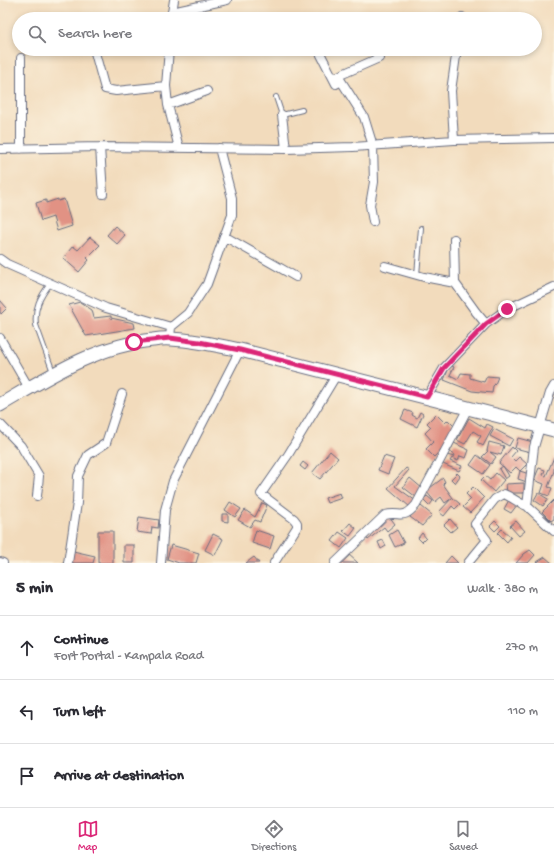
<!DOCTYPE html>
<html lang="en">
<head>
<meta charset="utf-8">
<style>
  body { margin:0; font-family:"Gochi Hand",sans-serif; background:#f2f2f3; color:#2b2b33 }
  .stop { position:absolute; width:12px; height:12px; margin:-9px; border:3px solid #db2777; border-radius:50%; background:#fff }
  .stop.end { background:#db2777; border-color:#fff; box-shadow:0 1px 4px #0008 }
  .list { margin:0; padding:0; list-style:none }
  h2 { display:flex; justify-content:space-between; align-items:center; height:52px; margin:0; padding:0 16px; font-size:17px }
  h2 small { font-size:13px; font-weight:400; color:#7c7c81 }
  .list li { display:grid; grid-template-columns:26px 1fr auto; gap:12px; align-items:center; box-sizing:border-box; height:64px; padding:0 16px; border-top:1px solid #e1e1e2 }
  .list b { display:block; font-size:15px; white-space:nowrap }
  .list p { margin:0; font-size:13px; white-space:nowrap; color:#7c7c81 }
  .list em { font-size:13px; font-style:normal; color:#7c7c81 }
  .icon { flex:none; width:22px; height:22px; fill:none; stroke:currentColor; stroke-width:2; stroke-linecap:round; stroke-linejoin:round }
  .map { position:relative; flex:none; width:554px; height:563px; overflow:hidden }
  .search { position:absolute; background:#fff; box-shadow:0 2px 6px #0003; left:12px; right:12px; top:12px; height:44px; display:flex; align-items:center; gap:10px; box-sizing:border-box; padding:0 14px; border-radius:22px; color:#7c7c81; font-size:15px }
  .sheet { height:244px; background:#fff }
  nav { display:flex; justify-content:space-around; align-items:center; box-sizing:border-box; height:56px; border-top:1px solid #e1e1e2; background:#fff; font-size:11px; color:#7c7c81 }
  nav a { display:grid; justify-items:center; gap:2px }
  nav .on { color:#db2777 }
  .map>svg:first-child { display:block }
  .building { fill:#e19284 }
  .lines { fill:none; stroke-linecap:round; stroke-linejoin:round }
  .lane-casing { stroke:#666b7f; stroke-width:6 }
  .street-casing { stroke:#666b7f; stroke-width:10 }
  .primary-casing { stroke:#666b7f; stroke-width:15 }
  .lane { stroke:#fff; stroke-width:4 }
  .street { stroke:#fff; stroke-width:8 }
  .primary { stroke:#fff; stroke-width:13 }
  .route { stroke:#db2777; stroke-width:5 }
</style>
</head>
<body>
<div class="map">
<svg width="554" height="563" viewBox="0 0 554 563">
  <rect width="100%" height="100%" fill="#fcf5e5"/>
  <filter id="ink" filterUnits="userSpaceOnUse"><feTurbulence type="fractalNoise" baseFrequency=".025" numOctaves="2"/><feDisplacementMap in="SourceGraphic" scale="8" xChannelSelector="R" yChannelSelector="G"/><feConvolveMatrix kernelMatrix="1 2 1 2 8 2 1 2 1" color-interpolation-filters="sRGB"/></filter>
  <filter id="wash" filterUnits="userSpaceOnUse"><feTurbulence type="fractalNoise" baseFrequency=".012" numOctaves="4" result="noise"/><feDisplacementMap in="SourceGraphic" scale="16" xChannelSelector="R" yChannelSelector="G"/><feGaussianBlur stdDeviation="0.9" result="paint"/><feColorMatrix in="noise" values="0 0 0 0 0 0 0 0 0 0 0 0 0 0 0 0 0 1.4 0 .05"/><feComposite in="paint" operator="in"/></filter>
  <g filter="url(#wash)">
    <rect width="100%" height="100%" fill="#f2dbbc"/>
    <g id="blocks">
      <path class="building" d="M58,199V201L64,199L72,226L57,231L53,217L41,221L36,203L46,200V203Z
        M115,226L125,235L117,244L107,235Z
        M90,237L100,245L87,258L89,260L79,272L63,258L73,246L78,250Z
        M0,300L7,308L1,314L0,312Z
        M80,302L92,310L94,318L111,316V318L134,323L135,328L86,336L69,305Z
        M450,365L454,367L450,375L458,379L461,373L470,374V378L484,382L487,376L498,377L495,384L493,386L492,393L472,391L444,380Z
        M405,410L413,413L412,415L417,418L420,412L423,414L417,427L401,419Z
        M436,414L445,423L448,420L456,428L451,439L434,457L426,449L433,442L425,433L431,427L427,423Z
        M469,418L485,428L487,424L493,427L483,446L477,442L481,436L473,431L465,444L457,440Z
        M494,429L513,439L509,446L490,436Z
        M518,438L533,442L530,452L515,448Z
        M489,442L504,446L501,455L490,452L496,457L491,464L482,457L488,451H487Z
        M454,443L469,450L466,458L460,456L458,461L452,458L450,461L462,466L459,471L443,464L447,455L454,457L455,455L450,452Z
        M512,447L516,451L511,457L515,461L519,457L527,464L520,471L516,467L510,473L499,463Z
        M330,451L338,458L320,479L312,473Z
        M477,455L490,465L483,474L470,465Z
        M384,456L394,459L388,474L378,470Z
        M554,457V471L548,487L552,488L549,496L541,493L544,484L534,480L539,468L545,470L543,475L546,476Z
        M303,462L308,466L305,470L300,466Z
        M503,466L509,476L505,479L499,469Z
        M406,468L409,470L395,486L416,501L410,507L388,488Z
        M520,471L529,474L527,482L518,479Z
        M457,473L460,476L455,483L451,479Z
        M496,473L504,480L494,492L481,480L485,476L490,480Z
        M410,478L423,489L416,497L403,487Z
        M443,478L445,482L443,484L453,498L460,504L455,509L452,506L444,516L439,512L452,498L445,503L441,497L435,502L426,491Z
        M524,483V493H507L506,484Z
        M473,487L484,498L470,513L463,507L471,499L466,494Z
        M340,493L342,498L327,503L325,498Z
        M538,493L548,499L543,506L534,500Z
        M427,496L433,501L429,506L423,500Z
        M509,500L517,505L511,513L504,509Z
        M554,500V519L551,521L542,512Z
        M230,502L241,509L235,517L225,510Z
        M262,503L267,505L260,522L255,520L250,527L238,520L245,510L255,517Z
        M421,506L432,515L422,526L410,517Z
        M222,514H228V522L222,521Z
        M389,516L395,524L387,531L384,527L368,540L365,536Z
        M139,517L159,520L158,528L152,527L151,534L137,532Z
        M450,519L457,527L451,532L444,525Z
        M495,521L500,526L495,531L490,526Z
        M516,521L525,531L519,536L510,526Z
        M350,523L356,528L350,536L343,531Z
        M502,529L511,537L507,542L498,533Z
        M256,530L274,536L270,549L252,543Z
        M397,530L404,543L395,547L389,535Z
        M98,531H113V563H98Z
        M339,532L348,538L341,548L332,541Z
        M422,533L426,538L422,542L418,538Z
        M213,534L223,539L215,555L205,550Z
        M383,540L386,546L381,549L378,542Z
        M124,545H134V563H124Z
        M171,545L199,553L196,563H179L167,559Z
        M530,550L535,555L528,563H516L524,554Z
        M73,551L95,556L93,563H70Z
        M347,553L358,563H341Z
        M451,556L458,563H445Z
        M254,557L259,563H246Z
        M545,557L552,563H538L537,562Z"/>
    </g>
  </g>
  <g filter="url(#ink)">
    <use href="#blocks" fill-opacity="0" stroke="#666b7f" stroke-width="1"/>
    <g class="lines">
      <defs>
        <path id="lane" d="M276,97L282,115L302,110
          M417,275L421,228
          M50,284C40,297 34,308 36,325L53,372"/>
        <path id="street" d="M172,12L227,0
          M171,19L174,0
          M462,19V17
          M94,49L105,89L116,91L166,86
          M169,49L166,86L168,105L179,148
          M318,49L336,84L338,83
          M168,105L207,91
          M282,115L286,149
          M454,140L451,91L457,49
          M100,147L103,194
          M0,149L100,147L286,149L353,147L454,140L554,138
          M21,149V58
          M373,222L370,205L374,182L373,146L364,117L338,76L379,58L374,49
          M224,236L296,277
          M454,239L455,283L476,312L486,324
          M0,259L7,264L106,308L171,327
          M385,266L424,277L455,283
          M0,338L29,388
          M170,338L171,327L188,313L207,284L232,215V198L219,148
          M554,386L550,393L534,447L527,506L554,531
          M427,397L444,368L486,324L507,309L554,287
          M0,424L21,446L39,476L37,496
          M0,562L3,563
          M68,563L77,503L78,476L88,455L106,443L122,394
          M161,563L165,510L173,481L240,350
          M274,563L297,527V523L294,519L261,494L288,455L337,374
          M335,563L385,515C401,511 402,521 416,505L468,408
          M468,563L487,540L475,524L495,499L504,494C512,497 518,503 527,506"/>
        <path id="primary" d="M0,405C48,377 97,345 153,340C159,339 165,338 171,339C194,340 217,345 240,350L554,430"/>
      </defs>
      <use href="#lane" class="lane-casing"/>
      <use href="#street" class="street-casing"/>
      <use href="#primary" class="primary-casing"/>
      <use href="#lane" class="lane"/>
      <use href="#street" class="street"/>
      <use href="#primary" class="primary"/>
    </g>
  </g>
  <g class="lines" filter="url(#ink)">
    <path class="route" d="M134,342L170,338L199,342L240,350L427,397L444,368L486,324L507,309"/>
  </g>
</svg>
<div class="stop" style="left:134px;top:342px"></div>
<div class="stop end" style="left:507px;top:309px"></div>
<div class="search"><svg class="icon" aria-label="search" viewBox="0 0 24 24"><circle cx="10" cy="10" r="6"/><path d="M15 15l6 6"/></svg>Search here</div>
</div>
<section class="sheet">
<h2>5 min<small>Walk · 380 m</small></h2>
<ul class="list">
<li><svg class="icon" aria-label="ahead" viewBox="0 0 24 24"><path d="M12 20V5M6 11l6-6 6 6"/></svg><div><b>Continue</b><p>Fort Portal - Kampala Road</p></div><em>270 m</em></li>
<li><svg class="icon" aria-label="left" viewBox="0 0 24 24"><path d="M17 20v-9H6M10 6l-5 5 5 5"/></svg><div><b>Turn left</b></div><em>110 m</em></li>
<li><svg class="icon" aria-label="arrive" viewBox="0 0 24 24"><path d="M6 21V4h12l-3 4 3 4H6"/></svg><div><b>Arrive at destination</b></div></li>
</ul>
</section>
<nav>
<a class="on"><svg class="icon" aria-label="map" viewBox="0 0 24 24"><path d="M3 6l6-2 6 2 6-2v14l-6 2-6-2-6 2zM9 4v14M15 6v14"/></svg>Map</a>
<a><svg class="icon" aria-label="directions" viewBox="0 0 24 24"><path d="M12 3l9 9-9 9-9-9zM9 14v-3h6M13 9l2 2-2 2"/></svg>Directions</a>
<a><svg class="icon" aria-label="saved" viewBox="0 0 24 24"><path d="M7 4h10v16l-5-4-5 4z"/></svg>Saved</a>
</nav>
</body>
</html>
